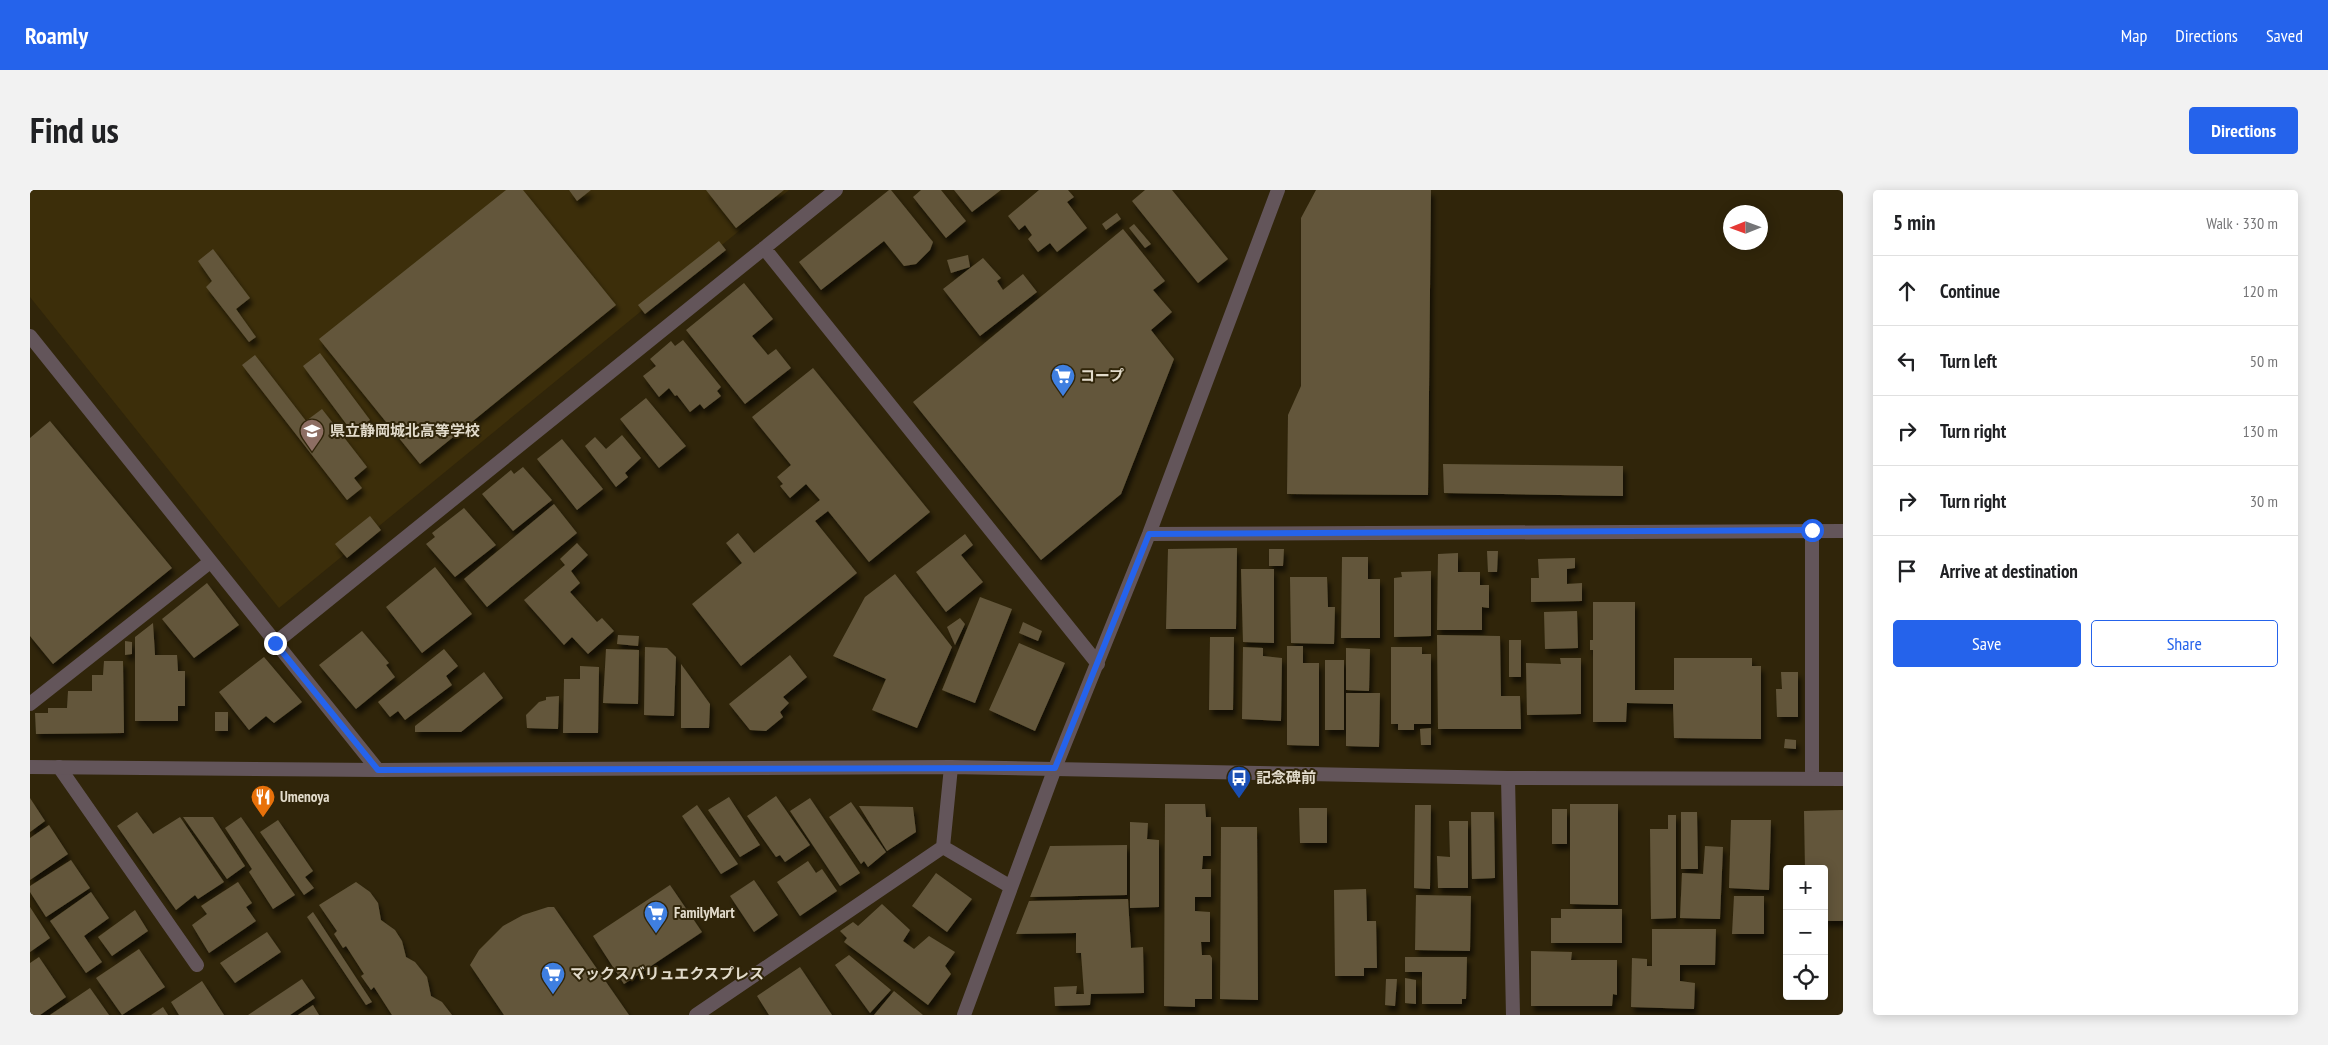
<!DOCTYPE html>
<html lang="en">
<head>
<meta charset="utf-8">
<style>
  body { margin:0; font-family:"PT Sans Narrow","Noto Sans JP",sans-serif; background:#f2f2f2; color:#202124 }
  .controls { position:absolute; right:15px; bottom:15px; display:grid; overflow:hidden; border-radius:5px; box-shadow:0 2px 12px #0003 }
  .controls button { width:45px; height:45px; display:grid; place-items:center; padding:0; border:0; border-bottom:1px solid #e0e0e0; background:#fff; color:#202124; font:25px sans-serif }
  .compass { position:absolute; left:1693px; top:15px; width:45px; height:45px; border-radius:50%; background:#fff; box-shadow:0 2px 12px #0003; rotate:269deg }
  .stop { position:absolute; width:15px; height:15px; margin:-11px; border:4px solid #2563eb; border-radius:50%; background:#fff }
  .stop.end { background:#2563eb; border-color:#fff; box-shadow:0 1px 5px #0008 }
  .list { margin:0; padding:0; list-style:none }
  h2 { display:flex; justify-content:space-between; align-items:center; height:65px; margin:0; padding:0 20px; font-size:21px }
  h2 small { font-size:16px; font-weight:400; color:#757577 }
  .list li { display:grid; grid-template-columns:32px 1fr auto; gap:15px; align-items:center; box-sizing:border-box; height:70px; padding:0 20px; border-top:1px solid #e0e0e0 }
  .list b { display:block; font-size:19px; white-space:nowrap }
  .list em { font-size:16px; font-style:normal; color:#757577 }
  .actions { display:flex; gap:10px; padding:15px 20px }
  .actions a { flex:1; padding:11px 0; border:1px solid #2563eb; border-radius:5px; text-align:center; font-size:18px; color:#2563eb }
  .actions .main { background:#2563eb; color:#fff }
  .icon { flex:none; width:28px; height:28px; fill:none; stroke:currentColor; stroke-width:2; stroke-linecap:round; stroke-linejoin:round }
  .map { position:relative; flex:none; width:1813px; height:825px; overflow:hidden; border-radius:5px }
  header { display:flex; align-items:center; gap:30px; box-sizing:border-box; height:70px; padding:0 25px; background:#2563eb; color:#fff }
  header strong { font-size:24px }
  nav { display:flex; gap:28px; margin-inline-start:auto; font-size:18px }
  .intro { display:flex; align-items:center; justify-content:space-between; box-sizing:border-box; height:120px; padding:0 30px }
  h1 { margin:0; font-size:35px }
  .button { padding:12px 22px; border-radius:5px; background:#2563eb; color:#fff; font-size:18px; font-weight:700 }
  main { display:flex; gap:30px; padding:0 30px }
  aside { flex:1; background:#fff; border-radius:5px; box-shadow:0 2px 12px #0003 }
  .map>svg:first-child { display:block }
  .built { fill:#3c2e0a }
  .building { fill:#63573b; filter:url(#shadow) }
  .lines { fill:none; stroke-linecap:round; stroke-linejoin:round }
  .minor { stroke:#63555a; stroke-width:14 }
  .tertiary { stroke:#63555a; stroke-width:14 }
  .route { stroke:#2563eb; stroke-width:6 }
  .labels { text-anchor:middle; stroke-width:4; stroke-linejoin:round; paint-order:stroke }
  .poi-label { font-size:15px; font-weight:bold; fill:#e2dbcb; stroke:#30250a; text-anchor:start }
</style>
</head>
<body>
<header>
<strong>Roamly</strong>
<nav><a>Map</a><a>Directions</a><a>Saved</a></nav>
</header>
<div class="intro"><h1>Find us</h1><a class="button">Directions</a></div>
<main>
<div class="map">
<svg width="1813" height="825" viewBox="0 0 1813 825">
  <defs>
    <filter id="shadow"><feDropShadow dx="3" dy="5.5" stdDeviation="2.5" flood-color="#0009"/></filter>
  </defs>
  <rect width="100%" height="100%" fill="#30250a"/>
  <path class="built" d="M0,0H759L249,418L0,107Z"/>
  <path class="building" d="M476,0H493L586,115L390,274L289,149Z
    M539,0H561L547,11Z
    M676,0H754L706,38Z
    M859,0H861L903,52L900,60L886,74L874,76L854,51L791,100L769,72Z
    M891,0H911L936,31L916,48L883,7Z
    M924,0H971L942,22Z
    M1009,0H1038L1044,7L1037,12L1057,38L1027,62L1020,53L1008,62L998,49L1002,45L995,35L989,40L978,26Z
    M1115,0H1142L1198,69L1168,93L1102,11Z
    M1286,0H1401L1398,305L1257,304L1258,225L1271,196V28Z
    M1087,23L1091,29L1076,40L1072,34Z
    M1104,34L1121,54L1115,58L1099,38Z
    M1093,39L1135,91L1123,100L1142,122L1121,140L1144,169L1091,304L1011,370L883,212Z
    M689,51L696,60L615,124L608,115Z
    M183,59L220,108L206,119L226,147L219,152L176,97L182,91L168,71Z
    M938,65L940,77L921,83L917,70Z
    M953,68L971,88L967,91L973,100L993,84L1007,102L950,146L913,99Z
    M714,93L743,129L722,146L738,165L746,159L761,178L715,214L656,140Z
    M653,150L691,197L687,201L691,206L674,219L670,214L660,222L647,205L645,206L639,198L629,207L613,186L626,176L620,169L641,151L645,156Z
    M290,163L340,230L323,243L273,176Z
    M225,165L276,231L292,219L337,277L324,288L332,298L317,310L212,175Z
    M783,178L900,322L839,372L798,321L785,331L827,383L711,476L662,414L712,373L696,353L708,343L724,363L790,310L776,294L760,308L750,296L753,294L747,287L761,275L722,227Z
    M616,208L656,256L629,278L590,229Z
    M20,231L142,378L23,474L0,446V248Z
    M592,245L611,268L595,283L598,287L586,297L555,256L565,247L576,259Z
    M532,249L573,299L547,320L507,269Z
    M1413,274L1593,276V306L1414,303Z
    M493,277L522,310L483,341L452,304L481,280L484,284Z
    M524,314L547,343L457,417L434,389Z
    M434,318L466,355L425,387L396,354L405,347L402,343Z
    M340,326L351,340L317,368L305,354Z
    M935,344L943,355L931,365L953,392L916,422L886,382Z
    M547,353L558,365L541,381L550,393L540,402L567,432L572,428L584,441L558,464L542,447L534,455L494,410L535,375L530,369Z
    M1207,358L1206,439H1136L1138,359Z
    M1239,359H1254L1253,376H1239Z
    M1457,361H1468L1467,382H1458Z
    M1428,363V382H1450V395H1459V418L1452,417V440H1407L1408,364Z
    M1312,367H1338V389H1350V448H1311Z
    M1545,368V378L1537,379V394L1552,393V411L1501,412V388H1509L1508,369Z
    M405,377L442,424L392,463L356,417Z
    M1211,379H1244V453L1213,452Z
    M1401,381V446L1364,447V388L1372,387L1371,382Z
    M865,384L922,457L887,538L842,520L856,489L803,466L835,407Z
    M1260,387H1297L1298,417H1305L1304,454L1261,453Z
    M177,393L209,435L164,468L132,429Z
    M950,407L982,419L945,513L912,500Z
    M1563,412H1605V500H1644V468H1722V476H1731V549L1644,548L1643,514L1597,513L1596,532H1563V460H1560V450H1563Z
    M1547,421L1548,458L1515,459L1514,422Z
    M930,428L935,434L925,455L917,437Z
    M993,432L1012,441L1008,451L989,443Z
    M123,433L125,465H147L148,481H155V516H148V531H105V447Z
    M332,441L359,473L356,475L365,487L326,519L289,475Z
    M588,445L609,446L608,456L587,454Z
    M1407,445L1470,446L1471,506H1490L1491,539H1408Z
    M1180,447H1204L1203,520H1179Z
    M1479,450H1491V487H1479Z
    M95,451L102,452V464L95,465Z
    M989,453L1035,473L1005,541L959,520Z
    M1257,456H1273V473H1289V556L1257,555Z
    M615,457L637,458L646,467L644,526L614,525Z
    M1213,457L1233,458V466L1252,468L1251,531L1212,529Z
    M1361,457H1392V464H1401V534H1384V540H1368V534H1361Z
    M1316,458L1340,459L1339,501L1316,500Z
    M414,459L428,476L416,486L422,495L375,530L368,521L360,527L348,512Z
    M576,459L609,460L608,514L573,513Z
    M760,465L777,487L753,507L759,513L750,522L753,527L736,541L720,540L699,514Z
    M234,467L272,512L244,533L236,526L219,540L189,502Z
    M1530,468H1551V524L1497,525L1496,473L1531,474Z
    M1295,470H1314V540H1295Z
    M74,471H93L94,543L6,544L5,523H18V518H37L38,501H62V485H73Z
    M651,474L680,514L679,538H651Z
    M550,476L569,477L568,543H533L534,489H550Z
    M454,482L473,508L431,542H385V536Z
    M1751,482H1768V527H1747L1746,499H1752Z
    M1316,503H1350L1349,557L1316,556Z
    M529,506L528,539L497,538L496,525L509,512L516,510V507Z
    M185,522H198V541H185Z
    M1401,538V555H1391L1390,539Z
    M1755,549L1766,550V559L1754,558Z
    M746,606L780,655L755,672L750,665L746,667L717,626Z
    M699,607L730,655L710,667L678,620Z
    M0,608L15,631L0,642Z
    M780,608L830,683L810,696L760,621Z
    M821,612L856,662L838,677L834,671L831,674L799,627Z
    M1135,614H1175L1176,627H1181V666H1173L1172,679H1181V707H1165V721L1180,722V752H1171L1172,765H1180L1182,768V809H1165V817L1134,816Z
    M1540,614H1588V715L1540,714Z
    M667,615L708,674L691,684L652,626Z
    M1385,615H1401L1400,699L1384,698Z
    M829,616L883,617L886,642L857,661Z
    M1269,618H1297V653H1270Z
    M1522,619H1537V654H1522Z
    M1813,620V731H1794V679H1775L1774,621Z
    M107,622L123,644L150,627L194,692L168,709L165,705L146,720L87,636Z
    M1441,622H1464L1465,688L1442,689Z
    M1651,622H1667L1668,679H1651Z
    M1638,625H1646V728L1621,729L1620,639H1638Z
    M153,627H183L215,676L197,689Z
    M211,627L265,705L243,719L219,682L222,679L195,638Z
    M248,630L283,681L275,687L284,698L274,705L230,642Z
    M1701,630H1741L1739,700L1699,698Z
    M1419,631H1438V698H1408L1407,666L1420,667Z
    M1100,632L1118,633L1117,649L1129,650V717L1100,718Z
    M19,635L38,664L0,690V648Z
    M1191,637H1227L1228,810L1190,809Z
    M1097,655V705L1000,707L1020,656Z
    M1675,656L1693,657L1690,729L1650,728L1652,683L1673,684Z
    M41,670L60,698L16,727L0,702V696Z
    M778,671L786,683L792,679L807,701L770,726L747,692Z
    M906,683L942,709L917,742L882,716Z
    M724,690L748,725L724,742L700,706Z
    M208,692L222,713L216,717L226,731L179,763L162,735L177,724L171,716Z
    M326,692L340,702L348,713L351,730L365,740L372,751L376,767L385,772L397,787L401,806L412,812L422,825H362L344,797L341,800L331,786L334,784L316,756L313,758L304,744L307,741L289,715Z
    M640,695L672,742L594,794L563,746Z
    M1336,699L1337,731H1346L1347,778H1334V786H1305L1304,700Z
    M61,702L79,728L54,746L72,772L56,783L20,731Z
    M1386,705L1441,706L1440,761L1385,760Z
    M1704,706H1734V744H1702Z
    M1098,709L1101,758L1113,757L1114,803L1061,804L1060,815L1025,816L1024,797L1047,796L1046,804H1054L1051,763H1046V743L986,744L999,711Z
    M852,714L880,740L873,751L884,759L899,746L925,762L915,776L921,784L898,815L814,752L817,748L810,741L823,732L828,736Z
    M0,717L20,748L0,762Z
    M518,717H524L599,825H474L440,775L449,760L473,736L493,725Z
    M1531,719H1592V753H1521V728H1531Z
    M105,720L118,741L82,766L68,747Z
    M283,722L342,812L336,815L277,727Z
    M1622,739H1686L1685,775H1650V791L1665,793L1664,819L1601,817L1602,768L1617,769V776H1622Z
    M237,742L251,762L205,793L190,773Z
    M109,759L135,797L92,825L66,788Z
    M1501,761L1542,762L1541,770H1587V805L1583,804L1582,816H1501Z
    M819,765L861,800L840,823L805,775Z
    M9,767L36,807L10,825H0V773Z
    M1375,767H1437L1436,809H1432V814H1392V782H1375Z
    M770,777L802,825H739L727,806Z
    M1375,788L1386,790V814L1375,813Z
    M272,789L285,808L260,825H218Z
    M1356,789H1367L1365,816L1355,815Z
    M172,791L194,825H149L141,812Z
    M60,798L79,825H20Z
    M864,801L893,825H844Z
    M283,815L289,825H268Z
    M133,817L138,825H121Z"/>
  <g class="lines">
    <path class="minor" d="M734,58L1068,474
      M0,146L348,580
      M1782,340V588
      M1119,344L1813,341
      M245,453L806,0
      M0,514L180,372
      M29,577L167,775
      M1478,588L1483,825
      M913,657L981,697
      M666,825L913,657L921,577
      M934,825L1025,578L1119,344L1248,0"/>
    <path class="tertiary" d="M0,577L348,580L921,577L1478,588L1813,589"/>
  </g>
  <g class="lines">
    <path class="route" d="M245,453L348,580L1025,578L1119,344L1782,340"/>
  </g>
  <defs>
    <symbol id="supermarket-pin" viewBox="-11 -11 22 30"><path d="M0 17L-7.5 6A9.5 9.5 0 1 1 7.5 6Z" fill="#3f7fe0" stroke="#30250a"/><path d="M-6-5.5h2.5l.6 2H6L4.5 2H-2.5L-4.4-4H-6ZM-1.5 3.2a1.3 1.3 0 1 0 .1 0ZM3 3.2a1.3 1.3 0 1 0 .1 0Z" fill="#fff"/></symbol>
    <symbol id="school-pin" viewBox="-11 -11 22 30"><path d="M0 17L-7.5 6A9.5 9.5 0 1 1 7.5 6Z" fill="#8d6e63" stroke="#30250a"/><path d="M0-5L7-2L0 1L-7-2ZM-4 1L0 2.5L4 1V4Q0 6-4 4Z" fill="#fff"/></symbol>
    <symbol id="bus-pin" viewBox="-11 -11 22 30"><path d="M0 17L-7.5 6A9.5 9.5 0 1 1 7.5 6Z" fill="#1a4fb4" stroke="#30250a"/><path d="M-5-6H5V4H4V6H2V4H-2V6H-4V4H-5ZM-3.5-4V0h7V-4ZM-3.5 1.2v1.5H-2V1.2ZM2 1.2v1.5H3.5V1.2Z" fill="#fff"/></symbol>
    <symbol id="restaurant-pin" viewBox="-11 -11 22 30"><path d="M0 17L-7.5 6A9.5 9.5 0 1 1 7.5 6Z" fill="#e8710a" stroke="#30250a"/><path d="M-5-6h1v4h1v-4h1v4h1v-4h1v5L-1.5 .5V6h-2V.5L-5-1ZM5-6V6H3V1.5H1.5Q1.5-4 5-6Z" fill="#fff"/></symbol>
  </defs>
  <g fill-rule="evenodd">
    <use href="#supermarket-pin" x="1019" y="172" width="28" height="38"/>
    <use href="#school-pin" x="268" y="227" width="28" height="38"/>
    <use href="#bus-pin" x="1195" y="574" width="28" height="38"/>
    <use href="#restaurant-pin" x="219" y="593" width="28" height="38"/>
    <use href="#supermarket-pin" x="612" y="709" width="28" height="38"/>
    <use href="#supermarket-pin" x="509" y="770" width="28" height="38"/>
  </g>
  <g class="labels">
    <g class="poi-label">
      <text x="1050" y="191">コープ</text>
      <text x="300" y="246">県立静岡城北高等学校</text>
      <text x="1226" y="593">記念碑前</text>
      <text x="250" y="612">Umenoya</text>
      <text x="644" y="728">FamilyMart</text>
      <text x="540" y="789">マックスバリュエクスプレス</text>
    </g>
  </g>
</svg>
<div class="controls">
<button>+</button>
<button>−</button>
<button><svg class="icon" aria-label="locate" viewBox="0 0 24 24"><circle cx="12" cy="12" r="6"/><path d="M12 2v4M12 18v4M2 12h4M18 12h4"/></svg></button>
</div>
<svg class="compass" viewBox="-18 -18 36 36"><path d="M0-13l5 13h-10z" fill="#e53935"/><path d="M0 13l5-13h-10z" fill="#757577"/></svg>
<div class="stop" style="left:1782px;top:340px"></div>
<div class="stop end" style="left:245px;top:453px"></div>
</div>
<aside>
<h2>5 min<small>Walk · 330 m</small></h2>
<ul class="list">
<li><svg class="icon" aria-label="ahead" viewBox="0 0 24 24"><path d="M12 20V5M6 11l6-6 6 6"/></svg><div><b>Continue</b></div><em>120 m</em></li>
<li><svg class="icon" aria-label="left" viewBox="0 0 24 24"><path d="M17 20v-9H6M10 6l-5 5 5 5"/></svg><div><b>Turn left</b></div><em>50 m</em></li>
<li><svg class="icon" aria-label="right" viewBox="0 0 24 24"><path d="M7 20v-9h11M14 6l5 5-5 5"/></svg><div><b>Turn right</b></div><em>130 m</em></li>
<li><svg class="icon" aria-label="right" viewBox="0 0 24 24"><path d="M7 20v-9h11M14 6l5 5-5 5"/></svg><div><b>Turn right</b></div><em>30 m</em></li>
<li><svg class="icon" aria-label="arrive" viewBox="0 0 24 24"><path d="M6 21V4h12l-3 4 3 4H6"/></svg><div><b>Arrive at destination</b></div></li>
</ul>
<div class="actions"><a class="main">Save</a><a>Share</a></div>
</aside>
</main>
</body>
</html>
